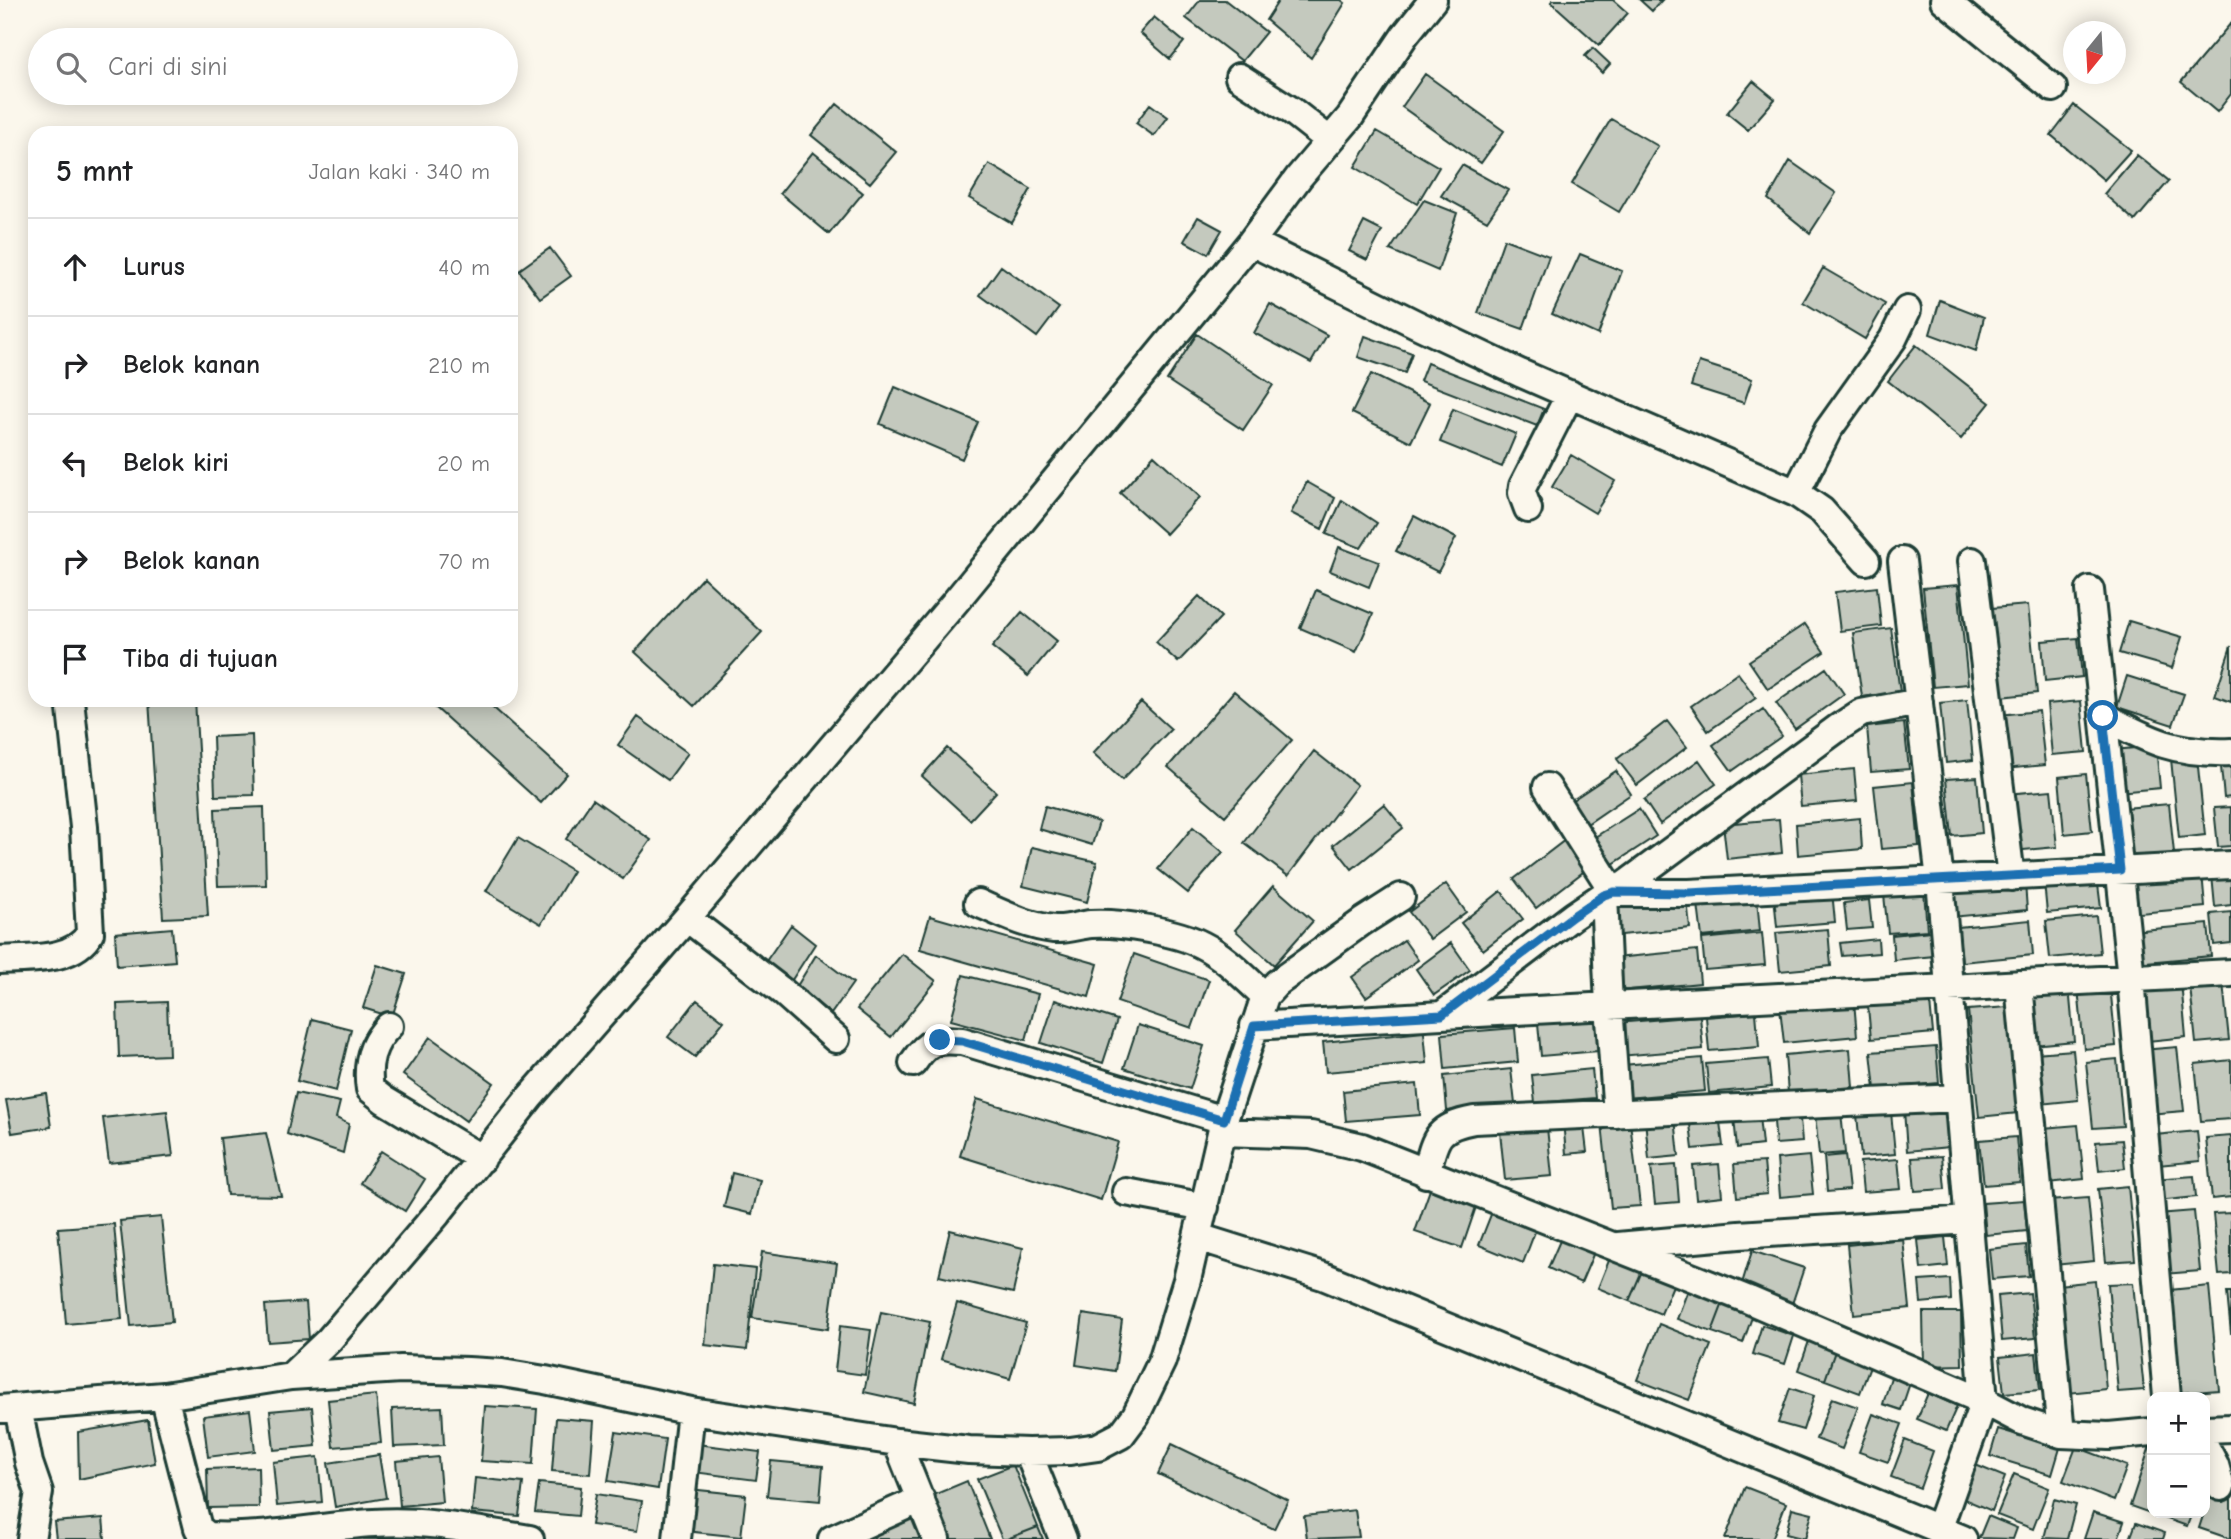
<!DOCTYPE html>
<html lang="id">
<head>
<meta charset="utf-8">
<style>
  body { margin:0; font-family:"Comic Neue",sans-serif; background:#f2f2f2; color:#202124 }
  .controls { position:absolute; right:21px; bottom:21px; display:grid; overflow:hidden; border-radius:14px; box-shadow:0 4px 18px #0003 }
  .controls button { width:63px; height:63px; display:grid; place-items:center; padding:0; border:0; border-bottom:2px solid #e0e0e0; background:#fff; color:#202124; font:35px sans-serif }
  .compass { position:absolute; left:2063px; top:21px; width:63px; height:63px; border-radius:50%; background:#fff; box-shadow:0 4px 18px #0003; rotate:198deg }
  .stop { position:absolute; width:21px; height:21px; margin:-16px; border:5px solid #1f6fb2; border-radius:50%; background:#fff }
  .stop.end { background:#1f6fb2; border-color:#fff; box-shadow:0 2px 7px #0008 }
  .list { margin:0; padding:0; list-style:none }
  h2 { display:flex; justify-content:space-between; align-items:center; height:91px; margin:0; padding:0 28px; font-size:30px }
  h2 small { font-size:23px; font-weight:400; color:#757577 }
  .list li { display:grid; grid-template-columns:46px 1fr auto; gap:21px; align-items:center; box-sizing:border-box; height:98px; padding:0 28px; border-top:2px solid #e0e0e0 }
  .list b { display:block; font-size:26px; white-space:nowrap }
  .list em { font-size:23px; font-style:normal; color:#757577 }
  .icon { flex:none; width:38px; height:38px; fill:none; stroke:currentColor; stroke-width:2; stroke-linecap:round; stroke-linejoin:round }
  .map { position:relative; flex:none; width:2231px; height:1539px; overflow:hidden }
  .search { position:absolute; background:#fff; box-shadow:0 4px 18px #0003; left:28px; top:28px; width:490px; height:77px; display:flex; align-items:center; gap:18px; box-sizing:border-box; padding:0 24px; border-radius:38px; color:#757577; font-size:26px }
  .panel { position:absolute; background:#fff; box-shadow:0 4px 18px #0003; left:28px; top:126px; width:490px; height:581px; border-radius:21px }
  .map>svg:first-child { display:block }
  .building { fill:#c4c9be; stroke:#1f3d34; stroke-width:2 }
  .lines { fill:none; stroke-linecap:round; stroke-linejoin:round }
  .street-casing { stroke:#1f3d34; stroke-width:32 }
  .street { stroke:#fbf7ec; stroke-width:26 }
  .route { stroke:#1f6fb2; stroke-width:9 }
</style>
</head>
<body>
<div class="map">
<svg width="2231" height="1539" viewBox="0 0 2231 1539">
  <rect width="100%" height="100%" fill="#fbf7ec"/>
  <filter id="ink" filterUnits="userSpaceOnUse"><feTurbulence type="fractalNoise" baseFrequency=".0143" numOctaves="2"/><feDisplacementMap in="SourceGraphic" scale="14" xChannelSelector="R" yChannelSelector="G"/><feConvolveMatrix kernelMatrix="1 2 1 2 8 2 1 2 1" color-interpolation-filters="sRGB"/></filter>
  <g filter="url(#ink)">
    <path class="building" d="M1200,0H1225L1266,32L1242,61L1186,18Z
      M1279,0H1341L1345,3L1311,58L1266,20Z
      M1553,0H1613L1628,13L1599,45L1551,2Z
      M1640,0H1662L1652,11Z
      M1154,17L1184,42L1170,59L1140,33Z
      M2231,23V94L2217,112L2181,82Z
      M1593,48L1610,64L1602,73L1585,56Z
      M1425,74L1504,131L1481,163L1402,107Z
      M1753,81L1775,99L1748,130L1727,113Z
      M837,104L896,152L870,183L811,135Z
      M1150,104L1168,117L1154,136L1136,123Z
      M2074,105L2131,150L2104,180L2051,135Z
      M1611,119L1658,146L1619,212L1572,184Z
      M1377,131L1439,167L1417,204L1355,167Z
      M813,152L863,193L829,234L780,193Z
      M2137,155L2169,181L2135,221L2104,194Z
      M1790,161L1836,193L1810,233L1768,199Z
      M989,164L1031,189L1012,223L969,198Z
      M1462,165L1508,190L1487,221L1441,196Z
      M1424,200L1457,213L1438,271L1390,250Z
      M1198,217L1222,230L1208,254L1184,241Z
      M1364,222L1382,231L1367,260L1349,251Z
      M1504,239L1549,256L1523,329L1478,313Z
      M550,248L571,276L540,298L519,270Z
      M1580,254L1622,271L1598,335L1552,314Z
      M1001,266L1059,308L1037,337L980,295Z
      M1823,268L1885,304L1865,339L1803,302Z
      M1940,300L1984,317L1976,351L1930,334Z
      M1270,304L1327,335L1311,363L1254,333Z
      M1197,334L1273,385L1243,430L1167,380Z
      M1365,336L1412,353L1405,373L1358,357Z
      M1916,345L1990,403L1961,439L1888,381Z
      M1699,362L1752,379L1744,403L1691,386Z
      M1427,363L1544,409L1537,426L1420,381Z
      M1371,374L1430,403L1411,442L1352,413Z
      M895,387L978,422L962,459L880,424Z
      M1453,409L1516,434L1502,467L1440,442Z
      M1154,455L1200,497L1166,534L1120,493Z
      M1571,455L1615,481L1595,513L1552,487Z
      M1307,482L1335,498L1322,529L1291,513Z
      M1342,500L1377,523L1361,548L1326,534Z
      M1414,516L1456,538L1438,572L1396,551Z
      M1339,547L1379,562L1369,587L1330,571Z
      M703,577L762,632L694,706L635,652Z
      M1958,585L1968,684L1933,687L1923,588Z
      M1877,587L1881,626L1840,631L1835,592Z
      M1316,590L1373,614L1356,652L1300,628Z
      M1199,596L1221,617L1178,662L1156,642Z
      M2028,605L2037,693L2001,697L1992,608Z
      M1022,612L1057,641L1028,676L992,647Z
      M2129,621L2182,637L2172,668L2119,653Z
      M1805,624L1824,652L1768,689L1749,661Z
      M1891,628L1900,692L1862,697L1853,633Z
      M2078,638L2082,677L2045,681L2042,641Z
      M2231,646V702L2215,696Z
      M1826,668L1844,694L1795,729L1776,703Z
      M1738,673L1756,698L1708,731L1691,706Z
      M2127,676L2184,694L2173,725L2117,707Z
      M1234,691L1292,740L1225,816L1168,767Z
      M149,700H195L208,916L163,918Z
      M427,700H485L567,774L541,803Z
      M1967,700L1973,760L1946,763L1940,703Z
      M2081,701L2086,752L2052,755L2047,704Z
      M1141,702L1171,729L1122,780L1093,753Z
      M1763,709L1782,736L1732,771L1713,745Z
      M2039,711L2045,765L2005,769L1999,715Z
      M638,717L688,753L668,780L618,745Z
      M1667,721L1687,747L1637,785L1617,759Z
      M1904,723L1909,769L1871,772L1867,727Z
      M252,735L254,795L215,796L213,737Z
      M2156,746L2160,788L2118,792L2114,750Z
      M947,748L996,792L970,820L922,776Z
      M1314,751L1357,785L1288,876L1244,843Z
      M2197,757L2205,835L2179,838L2171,759Z
      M1699,760L1716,784L1660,824L1644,800Z
      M2231,766V797L2224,798L2221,767Z
      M1854,769L1857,801L1801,806L1798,775Z
      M1616,771L1631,794L1584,826L1568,803Z
      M2086,774L2092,831L2064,834L2059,777Z
      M1977,777L1982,833L1952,836L1946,779Z
      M1913,782L1919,846L1881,849L1874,786Z
      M2051,790L2057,847L2013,851L2007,794Z
      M593,799L651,840L623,879L566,839Z
      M1384,804L1403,828L1352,869L1333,845Z
      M2169,804L2174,853L2129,858L2125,808Z
      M1045,806L1099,822L1092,845L1039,829Z
      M264,807L266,885L218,886L215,809Z
      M2231,807V846L2218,847L2214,808Z
      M1639,809L1656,836L1613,864L1595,837Z
      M1860,818L1862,849L1798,855L1796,824Z
      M1779,819L1782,853L1727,859L1723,824Z
      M1193,827L1223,852L1188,893L1158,869Z
      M518,838L573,871L541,924L486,891Z
      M1565,840L1587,869L1536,908L1514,879Z
      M1032,847L1097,862L1087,902L1023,886Z
      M2202,872L2205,907L2129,914L2126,879Z
      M2231,873V905L2215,907L2212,875Z
      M2097,877L2101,908L2047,913L2044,882Z
      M2025,883L2027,910L1951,917L1948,890Z
      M1446,884L1466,912L1430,939L1409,912Z
      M1273,886L1313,921L1274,965L1235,930Z
      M1501,891L1523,919L1483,950L1461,923Z
      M1832,891L1835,922L1777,927L1774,896Z
      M1924,891L1927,930L1888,933L1884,895Z
      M1687,899L1690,928L1612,936L1609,906Z
      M1757,899L1760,931L1702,937L1698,904Z
      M1869,900L1872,928L1847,930L1844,903Z
      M2231,912V943L2214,945L2211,914Z
      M930,916L1098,964L1089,997L920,949Z
      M2096,916L2100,953L2050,958L2046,921Z
      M2030,920L2033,955L1962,962L1958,927Z
      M2208,924L2211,956L2135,963L2132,931Z
      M791,925L815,944L788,986L764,964Z
      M172,928L175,961L117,966L115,933Z
      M1828,929L1831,966L1780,971L1776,933Z
      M1931,931L1934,956L1894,960L1892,935Z
      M1762,933L1765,965L1705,970L1702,939Z
      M1878,939L1879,953L1842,956L1840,943Z
      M1404,940L1418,960L1366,997L1352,977Z
      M1451,943L1470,970L1434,995L1416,969Z
      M1697,950L1700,983L1619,991L1616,958Z
      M902,954L936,981L891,1037L857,1009Z
      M1134,954L1209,980L1192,1028L1117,1002Z
      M816,955L853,983L831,1014L797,986Z
      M377,965L406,974L392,1017L363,1008Z
      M2222,973L2229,1040L2196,1043L2189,977Z
      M963,975L1038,994L1026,1040L951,1020Z
      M2181,982L2186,1037L2148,1041L2142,985Z
      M2110,985L2116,1046L2084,1049L2078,988Z
      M2069,987L2074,1041L2033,1045L2028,991Z
      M697,1000L724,1021L695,1057L668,1037Z
      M1055,1000L1117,1020L1103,1063L1041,1043Z
      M1854,1001L1857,1036L1784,1043L1780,1008Z
      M167,1002L169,1055L119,1057L117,1004Z
      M1930,1002L1933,1033L1871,1039L1868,1007Z
      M2008,1007L2018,1113L1979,1117L1968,1010Z
      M1756,1013L1759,1047L1709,1051L1706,1017Z
      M1700,1016L1703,1049L1619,1056L1616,1023Z
      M1595,1018L1598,1051L1541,1056L1538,1023Z
      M312,1019L351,1029L336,1091L297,1081Z
      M1138,1025L1204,1046L1190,1089L1124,1068Z
      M1515,1028L1518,1062L1445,1069L1442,1034Z
      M1424,1032L1427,1063L1326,1072L1323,1042Z
      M430,1037L494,1083L466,1121L403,1075Z
      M1936,1047L1939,1083L1875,1089L1871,1052Z
      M2177,1047L2184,1111L2148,1114L2142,1050Z
      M1850,1049L1853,1087L1788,1093L1785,1055Z
      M2073,1050L2078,1100L2040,1104L2035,1053Z
      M1702,1058L1705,1091L1626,1098L1623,1065Z
      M1768,1059L1771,1087L1709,1093L1706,1064Z
      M2117,1059L2123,1126L2093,1128L2086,1062Z
      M2231,1060V1119L2201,1121L2195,1064Z
      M1511,1069L1515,1104L1447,1111L1444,1076Z
      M1592,1069L1595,1098L1535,1103L1532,1075Z
      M1417,1084L1420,1115L1346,1121L1343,1091Z
      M46,1093L51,1127L12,1133L6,1100Z
      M296,1093L340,1102L336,1118L349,1124L343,1153L287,1134Z
      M977,1099L1118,1142L1101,1200L960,1156Z
      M1945,1107L1949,1147L1907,1151L1904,1110Z
      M1799,1108L1802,1142L1776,1144L1773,1111Z
      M167,1111L173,1156L109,1163L103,1118Z
      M1841,1112L1845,1153L1819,1155L1815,1114Z
      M1891,1112L1895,1154L1861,1157L1857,1115Z
      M1719,1114L1723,1146L1693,1149L1689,1116Z
      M1759,1116L1762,1145L1737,1148L1734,1118Z
      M1546,1118L1552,1176L1505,1180L1499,1122Z
      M1675,1118L1679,1156L1649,1159L1645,1120Z
      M1583,1119L1587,1152L1566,1154L1563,1121Z
      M1630,1122L1640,1206L1611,1208L1602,1124Z
      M2078,1125L2084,1179L2048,1183L2043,1128Z
      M2197,1131L2200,1161L2158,1165L2155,1135Z
      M266,1133L281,1196L227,1195L220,1138Z
      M2231,1136V1197L2212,1199L2206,1138Z
      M2016,1137L2020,1182L1984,1185L1979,1140Z
      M2122,1140L2125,1168L2099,1171L2096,1142Z
      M381,1151L425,1179L405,1211L360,1183Z
      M1845,1155L1849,1190L1827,1192L1824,1157Z
      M1809,1156L1813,1194L1780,1197L1777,1159Z
      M1942,1156L1945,1189L1915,1191L1912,1158Z
      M1898,1159L1901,1189L1863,1192L1860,1162Z
      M1764,1162L1767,1194L1737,1197L1734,1164Z
      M1719,1164L1722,1196L1696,1199L1693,1166Z
      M1676,1165L1679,1202L1655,1204L1651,1167Z
      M732,1173L760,1180L752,1214L724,1207Z
      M2194,1176L2196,1197L2157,1201L2154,1179Z
      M1433,1181L1479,1198L1462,1248L1415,1232Z
      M2128,1186L2135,1260L2106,1262L2098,1189Z
      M2088,1198L2094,1261L2054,1265L2048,1201Z
      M2024,1200L2027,1231L1986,1235L1983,1203Z
      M2194,1211L2200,1271L2164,1274L2158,1214Z
      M1492,1212L1536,1229L1523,1263L1479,1245Z
      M2231,1213V1274L2219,1275L2213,1214Z
      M161,1217L172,1322L131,1326L120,1221Z
      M114,1224L122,1319L66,1324L58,1228Z
      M950,1230L1023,1248L1013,1293L939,1276Z
      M1562,1236L1595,1250L1581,1283L1548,1268Z
      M1945,1237L1948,1266L1921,1269L1918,1240Z
      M1903,1239L1910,1308L1854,1314L1847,1245Z
      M2026,1245L2029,1276L1992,1279L1989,1249Z
      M1752,1251L1804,1268L1791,1307L1740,1290Z
      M762,1252L837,1263L828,1329L752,1318Z
      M1610,1258L1642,1271L1629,1301L1598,1288Z
      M713,1264L755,1269L747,1350L705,1345Z
      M1642,1271L1674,1283L1661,1314L1629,1301Z
      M1950,1279L1951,1300L1921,1303L1919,1281Z
      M2095,1281L2106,1389L2068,1393L2058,1285Z
      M2133,1283L2144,1390L2118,1392L2108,1284Z
      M2209,1286L2219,1390L2181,1393L2170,1290Z
      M1688,1290L1723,1303L1712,1332L1677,1319Z
      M2227,1292H2231V1334Z
      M2030,1293L2035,1338L2002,1341L1998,1296Z
      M306,1302L309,1339L268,1342L265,1305Z
      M957,1303L1026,1323L1010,1379L941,1359Z
      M1723,1303L1753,1314L1743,1343L1712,1332Z
      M881,1312L930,1322L914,1403L864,1392Z
      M1923,1312H1961L1962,1365L1924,1366Z
      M1083,1314L1122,1320L1115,1371L1076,1365Z
      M1659,1324L1711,1345L1689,1400L1637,1380Z
      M1762,1325L1794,1336L1785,1364L1753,1354Z
      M840,1326L871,1330L865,1375L835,1371Z
      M1809,1341L1835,1351L1825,1380L1799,1370Z
      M1835,1351L1871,1364L1860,1393L1825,1380Z
      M2036,1353L2040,1390L2004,1393L2000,1357Z
      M1891,1377L1910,1383L1901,1410L1883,1404Z
      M1790,1388L1814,1396L1803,1430L1778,1423Z
      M1928,1393L1957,1406L1946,1431L1917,1419Z
      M376,1395L381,1443L333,1447L328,1400Z
      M1832,1398L1858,1407L1842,1449L1816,1439Z
      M485,1406L537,1409L533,1464L481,1461Z
      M312,1407L316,1446L274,1450L270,1411Z
      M442,1407L444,1445L394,1447L392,1409Z
      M250,1410L255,1451L208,1457L203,1416Z
      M1873,1414L1902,1424L1888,1462L1859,1452Z
      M556,1418L594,1421L590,1474L552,1471Z
      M148,1420L155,1463L79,1479L78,1432Z
      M1998,1429L2060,1448L2052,1475L1990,1456Z
      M616,1432L665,1439L658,1489L608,1481Z
      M1905,1440L1933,1451L1920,1488L1891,1477Z
      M2152,1440V1513H2192L2187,1526L2130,1506Z
      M697,1444L760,1452L756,1480L693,1472Z
      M1172,1444L1288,1500L1274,1529L1158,1474Z
      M2076,1447L2127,1466L2114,1501L2063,1481Z
      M379,1455L386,1498L335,1507L328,1463Z
      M318,1457L322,1502L277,1506L273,1462Z
      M438,1457L442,1502L400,1506L396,1461Z
      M771,1461L823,1466L820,1501L767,1496Z
      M1973,1464L2005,1477L1992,1511L1959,1497Z
      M1013,1465L1038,1527L1007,1539H1002L977,1479Z
      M258,1467L259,1507L208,1508L207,1469Z
      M2014,1474L2049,1488L2033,1529L1997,1515Z
      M475,1478L523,1483L519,1516L472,1512Z
      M967,1481L990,1539H948L931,1496Z
      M539,1483L581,1487L578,1516L535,1512Z
      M1745,1487L1786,1503L1772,1539H1725Z
      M689,1489L746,1495L741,1537L685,1531Z
      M2211,1491L2231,1498V1539L2199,1528Z
      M596,1494L642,1501L637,1531L591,1525Z
      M2054,1499L2076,1505L2067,1539L2044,1538Z
      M1792,1508L1812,1513L1805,1539L1786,1534Z
      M1355,1510L1359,1537L1307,1539L1304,1516Z
      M912,1511L923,1539H874L870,1527Z
      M2093,1512L2124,1522L2118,1539H2084Z
      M1988,1516L2017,1528L2013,1539L1979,1538Z
      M103,1518L105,1539H56L54,1522Z
      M2136,1523L2165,1533L2163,1539H2130Z
      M1038,1527L1043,1539H1007Z
      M402,1528L403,1539H364L363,1533Z"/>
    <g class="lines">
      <defs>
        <path id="street" d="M1944,0L2053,88
          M1239,77L1292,111L1329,140
          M1251,242L1416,324L1520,373L1796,493L1822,511L1866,561
          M1796,493L1828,430L1893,339L1907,310
          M1528,509L1522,493L1523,486L1570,394
          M1902,561L1940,880L1984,1401L1938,1530
          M1972,561L2011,877
          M2090,590L2131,978L2167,1397
          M2103,716C2150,741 2176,754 2231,752
          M1547,787L1614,893H1689L2231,865
          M1604,895L1609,1006L1617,1114
          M978,903C1003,914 1027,926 1054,929C1068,930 1079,925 1091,924C1119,922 1178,932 1202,945C1226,957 1245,978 1265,996
          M687,918L783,992L836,1039
          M0,960C29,958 74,962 90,933L84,827L70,700
          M2019,984L2061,1434
          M1442,1015L2231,973
          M389,1026C371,1044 366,1064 370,1089L384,1100L482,1159
          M1254,1026L1442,1015L1573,916L1604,895L1614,893L1838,728L1861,713L1919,702
          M913,1063C928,1040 936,1039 962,1041L1224,1120
          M1222,1132L1311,1135L1362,1147L1749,1300L1984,1401L2022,1421L2061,1434L2109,1436L2152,1432
          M1426,1174C1435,1139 1435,1127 1474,1120L1958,1098
          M1126,1192L1205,1207
          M1198,1237L1323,1276L1963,1539
          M1618,1246L1739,1235L1969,1220
          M291,1376L329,1340L437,1214L530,1097L687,918L956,601L1251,242L1299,177L1350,117L1405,35L1433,0
          M164,1396L198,1528L208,1536C263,1539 319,1526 374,1523C427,1519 478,1531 530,1539
          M18,1408L29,1463L39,1492L31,1539
          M0,1409L164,1396L291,1376L401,1369L468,1371L502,1373L545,1380L691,1411L897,1442L969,1450L1028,1452L1070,1451L1098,1447L1121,1435L1136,1415L1162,1361L1187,1280L1224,1120L1265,996L1277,983L1362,922L1401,897
          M2205,1429L2231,1428
          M897,1442L936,1539
          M2205,1446L2215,1465L2221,1487
          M1028,1452L1063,1539
          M677,1539L691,1411
          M832,1539L921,1499"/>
      </defs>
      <use href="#street" class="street-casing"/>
      <use href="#street" class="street"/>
    </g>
  </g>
  <g class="lines" filter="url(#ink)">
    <path class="route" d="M940,1040L962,1041L1224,1120L1254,1026L1442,1015L1573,916L1604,895L1614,892L1689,893L2120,870L2103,716"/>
  </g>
</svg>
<div class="controls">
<button>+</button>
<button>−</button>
</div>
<svg class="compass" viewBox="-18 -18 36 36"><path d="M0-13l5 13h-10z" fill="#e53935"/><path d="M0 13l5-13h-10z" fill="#757577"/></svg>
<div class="stop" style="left:2103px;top:716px"></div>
<div class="stop end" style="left:940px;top:1040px"></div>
<div class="search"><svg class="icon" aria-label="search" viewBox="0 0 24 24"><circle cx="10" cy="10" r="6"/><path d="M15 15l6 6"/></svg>Cari di sini</div>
<section class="panel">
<h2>5 mnt<small>Jalan kaki · 340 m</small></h2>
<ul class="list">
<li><svg class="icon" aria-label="ahead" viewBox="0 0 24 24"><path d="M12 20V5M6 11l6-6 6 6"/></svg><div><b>Lurus</b></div><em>40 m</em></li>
<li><svg class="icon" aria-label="right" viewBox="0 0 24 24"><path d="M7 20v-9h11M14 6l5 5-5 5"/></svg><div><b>Belok kanan</b></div><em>210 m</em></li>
<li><svg class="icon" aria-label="left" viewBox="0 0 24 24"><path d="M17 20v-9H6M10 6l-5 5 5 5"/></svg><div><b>Belok kiri</b></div><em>20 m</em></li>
<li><svg class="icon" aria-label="right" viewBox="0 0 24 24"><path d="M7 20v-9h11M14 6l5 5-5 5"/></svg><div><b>Belok kanan</b></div><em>70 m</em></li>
<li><svg class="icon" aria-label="arrive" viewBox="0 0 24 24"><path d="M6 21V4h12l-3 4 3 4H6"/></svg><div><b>Tiba di tujuan</b></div></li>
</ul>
</section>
</div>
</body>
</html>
